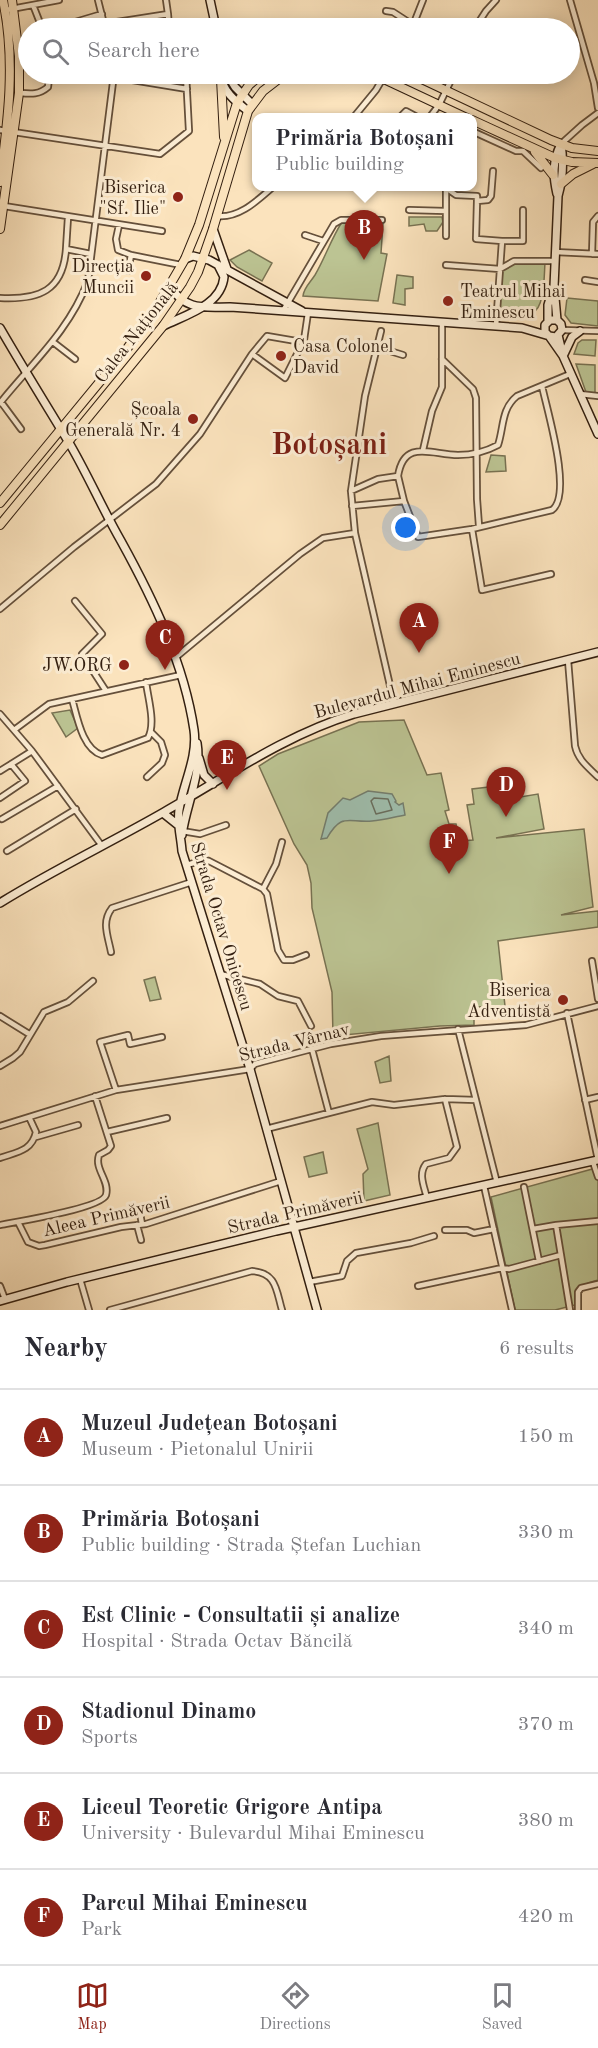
<!DOCTYPE html>
<html lang="en">
<head>
<meta charset="utf-8">
<style>
  body { margin:0; font-family:"Old Standard TT",serif; background:#f7f7f7; color:#2b2b33 }
  .you { position:absolute; left:406px; top:528px; width:21px; height:21px; margin:-15px; border:4px solid #fff; border-radius:50%; background:#1a73e8; box-shadow:0 0 0 9px #1a73e833 }
  .badge { display:grid; place-items:center; width:39px; height:39px; border-radius:50%; background:#8f2418; color:#fff; font-size:20px; font-weight:700 }
  .pin { position:absolute; translate:-50% -50px; filter:drop-shadow(0 2px 3px #0008) }
  .pin::after { content:''; position:absolute; top:32px; width:21px; height:18px; background:inherit; clip-path:polygon(0 0,100% 0,50% 100%) }
  .popup { position:absolute; left:252px; top:113px; width:225px; height:78px; box-sizing:border-box; display:grid; place-content:center; border-radius:12px; background:#fff; filter:drop-shadow(0 2px 4px #0005); font-size:20px; white-space:nowrap; color:#7c7c81 }
  .popup b { font-size:22px; color:#2b2b33 }
  .popup::after { content:''; position:absolute; left:50%; top:100%; margin-left:-12px; border:12px solid transparent; border-top-color:#fff }
  .list { margin:0; padding:0; list-style:none }
  h2 { display:flex; justify-content:space-between; align-items:center; height:78px; margin:0; padding:0 24px; font-size:26px }
  h2 small { font-size:20px; font-weight:400; color:#7c7c81 }
  .list li { display:grid; grid-template-columns:39px 1fr auto; gap:18px; align-items:center; box-sizing:border-box; height:96px; padding:0 24px; border-top:2px solid #e1e1e2 }
  .list b { display:block; font-size:22px; white-space:nowrap }
  .list p { margin:0; font-size:20px; white-space:nowrap; color:#7c7c81 }
  .list em { font-size:20px; font-style:normal; color:#7c7c81 }
  .icon { flex:none; width:33px; height:33px; fill:none; stroke:currentColor; stroke-width:2; stroke-linecap:round; stroke-linejoin:round }
  .map { position:relative; flex:none; width:598px; height:1310px; overflow:hidden }
  .search { position:absolute; background:#fff; box-shadow:0 3px 15px #0003; left:18px; right:18px; top:18px; height:66px; display:flex; align-items:center; gap:15px; box-sizing:border-box; padding:0 21px; border-radius:33px; color:#7c7c81; font-size:22px }
  .sheet { height:654px; background:#fff }
  nav { display:flex; justify-content:space-around; align-items:center; box-sizing:border-box; height:84px; border-top:2px solid #e1e1e2; background:#fff; font-size:16px; color:#7c7c81 }
  nav a { display:grid; justify-items:center; gap:3px }
  nav .on { color:#8f2418 }
  .map>svg:first-child { display:block }
  .green { fill:#bcc493; stroke:#787252; stroke-width:1.5 }
  .water { fill:#9fbead; stroke:#747e6e; stroke-width:1.5 }
  .lines { fill:none; stroke-linecap:round; stroke-linejoin:round }
  .shore { stroke:#696e5e; stroke-width:1.5 }
  .street-casing { stroke:#65503b; stroke-width:8 }
  .secondary-casing { stroke:#331f10; stroke-width:10 }
  .primary-casing { stroke:#331f10; stroke-width:10 }
  .street { stroke:#fcedd4; stroke-width:4.5 }
  .secondary { stroke:#fcedd4; stroke-width:7 }
  .primary { stroke:#fbe3bd; stroke-width:8 }
  .poi-dot { fill:#8f2418; stroke:#fcedd4; stroke-width:2 }
  .labels { text-anchor:middle; stroke-width:6; stroke-linejoin:round; paint-order:stroke }
  .poi-label { font-size:18px; fill:#331f10; stroke:#fcedd4; text-anchor:end }
  .street-label { font-size:18px; fill:#331f10; stroke:#fcedd4 }
  .town-label { font-size:30px; font-weight:bold; fill:#7a1f14; stroke:#fcedd4 }
</style>
</head>
<body>
<div class="map">
<svg width="598" height="1310" viewBox="0 0 598 1310">
  <rect width="100%" height="100%" fill="#fbe3bd"/>
  <filter id="stains"><feTurbulence type="fractalNoise" baseFrequency=".00333" numOctaves="4"/><feColorMatrix values="0 0 0 0 .2 0 0 0 0 .09 0 0 0 0 .02 0 0 0 .5 -.17"/></filter>
  <radialGradient id="worn" r=".72"><stop offset=".6" stop-color="#630" stop-opacity="0"/><stop offset="1" stop-color="#630" stop-opacity=".3"/></radialGradient>
  <path class="green" d="M409,217H442L443,222L437,231H426L424,224L409,226Z
    M342,222L383,224L381,253L387,254L378,301L303,296C304,287 310,283 315,275C325,258 331,239 342,222Z
    M249,250L272,263L262,281L237,267L230,260Z
    M514,261L545,263C544,275 545,308 532,313C523,316 508,314 498,314L500,269Z
    M397,275L413,277V288L405,289V305L393,303Z
    M567,298L598,301V326L571,323L565,315Z
    M582,340H596L595,356L574,354L578,343Z
    M576,364L595,365V396L587,395Z
    M491,455L505,456L506,471L486,472Z
    M70,710L78,728L66,737L52,713Z
    M404,720L427,775L441,773L449,810L445,811L449,824H456L460,841L473,840L467,805L474,804L472,789L506,785L508,799L538,794L544,829L496,838L584,829L593,907L561,915L598,911V927L498,941L505,1006L474,1007V1025L440,1026L333,1036L332,992L312,908L311,883L307,865L294,844L259,766L278,754L359,722Z
    M155,977L161,999L150,1001L144,980Z
    M389,1056L391,1081L380,1083L375,1062Z
    M378,1123L390,1195L364,1201L363,1174L368,1169L357,1129Z
    M323,1152L327,1173L309,1177L304,1157Z
    M596,1168L598,1179V1280C579,1286 578,1285 575,1305L555,1310H515L491,1197Z"/>
  <path class="water" d="M368,791L392,794L396,801L395,802L399,805L403,803L405,815C394,817 383,820 372,821C348,823 342,812 327,838L321,839L328,813L343,798L350,800Z"/>
  <g class="lines">
    <path class="shore" d="M374,798L388,799L392,810L376,814L371,801Z"/>
    <defs>
      <path id="street" d="M98,0L105,28
        M570,0L594,83L598,108
        M33,5L42,28
        M6,10L59,0
        M386,11L393,12L413,25
        M168,14L169,28
        M104,24L168,14L166,0
        M55,28L102,14
        M412,28L423,0
        M475,28L486,11L496,0
        M114,77L187,89
        M19,93C31,94 39,95 48,87L49,78L90,74
        M353,118L376,90L383,78
        M399,118L406,111L419,118
        M429,118L439,105L454,74
        M0,130L160,154L189,131L186,74
        M472,131L516,151H523L541,168
        M561,144L582,125L598,113
        M493,171L491,196L488,200L477,201L476,239L502,241L496,326
        M446,188L456,195L477,196V201
        M4,206L162,231
        M409,210L446,211
        M216,216C239,219 258,200 274,186
        M119,225L116,239L118,250L131,255L181,265
        M305,235L323,241
        M446,236V186
        M502,241H523V210
        M66,249L68,217
        M555,252L598,254
        M592,254L593,222L598,216
        M446,265L500,269L514,261H554
        M128,271L131,255
        M585,280L598,282
        M0,298C39,300 63,291 66,249L91,254
        M283,311L334,224L341,220H382
        M562,330L598,331
        M381,331L365,396L351,491L355,533L394,703
        M53,342L75,359
        M377,347L403,355
        M252,354L285,378L304,340L308,313
        M442,359L473,389L476,398L477,499L479,526
        M580,394L598,396
        M1,402L21,429
        M0,403C32,363 69,331 88,281L114,74
        M423,450L432,411L442,387V322
        M398,476L404,501L418,537L472,529L552,510C573,495 547,410 542,386
        M351,491L378,479L398,476C404,438 432,455 458,455C473,455 485,452 498,445C504,427 501,409 517,396L570,374
        M352,506L404,501
        M472,529L482,590L551,574
        M75,601L102,634L82,654L106,691
        M0,609L74,547L156,484L200,434L252,354L267,336L302,342
        M175,658L300,554L323,538L355,533
        M568,660L575,746C578,760 588,767 598,777
        M72,699C77,716 82,749 102,755L148,738C156,723 148,699 146,682
        M0,714L32,751L102,846
        M14,730L49,704L181,675
        M0,771L32,751
        M147,777L162,763L165,755L161,742L151,732
        M0,798L25,781L11,764
        M2,819L58,786
        M182,831L200,834L226,825
        M7,851L76,809
        M186,865L205,860L209,861L263,889L267,894L278,950L284,960H293L306,955
        M263,889L276,864L282,842
        M111,952C108,936 101,922 112,908L192,882
        M592,961L598,999
        M220,974L260,984L278,996L298,1001L311,1026
        M567,1013L598,1160
        M0,1016L29,1034
        M458,1029L497,1183
        M312,1049L329,1113
        M0,1066L13,1058L20,1052L44,1012L68,1002L93,981
        M116,1090L100,1042L128,1035L130,1044L162,1037
        M585,1100L598,1097
        M0,1126L116,1090L250,1069L255,1064L262,1062L331,1044L381,1036L526,1025L598,1006
        M266,1129L372,1102L394,1105L445,1099L476,1100
        M107,1132L167,1118
        M36,1137L78,1125
        M0,1158C17,1152 32,1151 36,1132L29,1117
        M593,1162L598,1177
        M484,1186L512,1310
        M524,1187L539,1261
        M427,1198C424,1186 418,1174 426,1164L449,1158L457,1147L445,1099
        M139,1208L142,1224
        M18,1222L28,1242L39,1246L45,1245L121,1227L146,1224L281,1181
        M0,1225C16,1222 102,1208 106,1195C110,1181 94,1169 99,1155L108,1150L111,1146L95,1096
        M137,1225L141,1240
        M556,1225L570,1310
        M533,1229L556,1225L598,1221
        M445,1230H467L474,1233L494,1229
        M80,1279L89,1310
        M309,1282L342,1276L347,1261L356,1253L411,1243L434,1236
        M0,1286L5,1299
        M418,1286L502,1268L509,1269L561,1255
        M110,1310L252,1271C277,1273 276,1290 282,1310
        M578,1310V1292L581,1288L598,1284"/>
      <path id="secondary" d="M210,0L216,28
        M221,74C221,90 236,102 248,111
        M227,74L235,87L252,104
        M557,194C553,176 552,162 561,144
        M213,229L227,269
        M185,259L193,256L209,260L302,311
        M169,286C187,311 202,307 230,307L496,326L522,328L546,335
        M557,320H550L545,325V332L549,336L556,337L562,330L561,324L557,320L554,287L558,196C563,178 564,163 561,144
        M548,321V305L552,292
        M163,326C185,315 221,306 224,277L218,265
        M0,328C22,366 45,403 68,441C87,473 102,508 121,541C153,599 184,663 194,730C198,757 183,784 179,810C177,824 181,837 182,851L250,1069L317,1310
        M558,335L563,356L598,434
        M549,336L563,356
        M564,354L572,337L580,331
        M199,758L204,775L213,784
        M163,813L178,825
        M182,835C186,805 202,774 197,743
        M0,903C53,870 110,843 164,812C226,777 285,735 354,714L598,652
        M0,1301L67,1282L276,1231L598,1160"/>
      <path id="primary" d="M242,74H257
        M373,74L467,118
        M411,74L551,140L572,148L598,151
        M221,79L224,137
        M472,120L555,158L572,162L598,163
        M535,152L553,175
        M0,182C8,121 16,61 3,0
        M561,184L573,174L593,164
        M0,229L19,93V56L12,0
        M0,503L126,350L157,307L185,259L199,225L237,103L249,85L262,74
        M0,525L163,326L190,287L198,272L213,229L248,111L263,91L285,74"/>
    </defs>
    <use href="#street" class="street-casing"/>
    <use href="#secondary" class="secondary-casing"/>
    <use href="#primary" class="primary-casing"/>
    <use href="#street" class="street"/>
    <use href="#secondary" class="secondary"/>
    <use href="#primary" class="primary"/>
  </g>
  <g class="poi-dot">
    <circle cx="178" cy="197" r="6"/>
    <circle cx="146" cy="276" r="6"/>
    <circle cx="448" cy="301" r="6"/>
    <circle cx="281" cy="356" r="6"/>
    <circle cx="193" cy="419" r="6"/>
    <circle cx="124" cy="665" r="6"/>
    <circle cx="563" cy="1000" r="6"/>
  </g>
  <g class="labels">
    <g class="poi-label">
      <text x="166" y="193">Biserica<tspan x="166" dy="21">"Sf. Ilie"</tspan></text>
      <text x="134" y="272">Direcția<tspan x="134" dy="21">Muncii</tspan></text>
      <text x="460" y="297" text-anchor="start">Teatrul Mihai<tspan x="460" dy="21">Eminescu</tspan></text>
      <text x="293" y="352" text-anchor="start">Casa Colonel<tspan x="293" dy="21">David</tspan></text>
      <text x="181" y="415">Școala<tspan x="181" dy="21">Generală Nr. 4</tspan></text>
      <text x="112" y="671">JW.ORG</text>
      <text x="551" y="996">Biserica<tspan x="551" dy="21">Adventistă</tspan></text>
    </g>
    <g class="street-label">
      <text transform="translate(136 332) rotate(-52)" y="6">Calea Națională</text>
      <text transform="translate(417 685) rotate(-15)" y="6">Bulevardul Mihai Eminescu</text>
      <text transform="translate(222 926) rotate(73)" y="6">Strada Octav Onicescu</text>
      <text transform="translate(294 1042) rotate(-14)" y="6">Strada Vârnav</text>
      <text transform="translate(295 1212) rotate(-13)" y="6">Strada Primăverii</text>
      <text transform="translate(106 1216) rotate(-13)" y="6">Aleea Primăverii</text>
    </g>
    <g class="town-label">
      <text x="329" y="454">Botoșani</text>
    </g>
  </g>
  <rect width="100%" height="100%" filter="url(#stains)"/>
  <rect width="100%" height="100%" fill="url(#worn)"/>
</svg>
<div class="you"></div>
<div class="pin badge" style="left:419px;top:653px">A</div>
<div class="pin badge" style="left:364px;top:260px">B</div>
<div class="popup"><b>Primăria Botoșani</b>Public building</div>
<div class="pin badge" style="left:165px;top:670px">C</div>
<div class="pin badge" style="left:506px;top:817px">D</div>
<div class="pin badge" style="left:227px;top:790px">E</div>
<div class="pin badge" style="left:449px;top:874px">F</div>
<div class="search"><svg class="icon" aria-label="search" viewBox="0 0 24 24"><circle cx="10" cy="10" r="6"/><path d="M15 15l6 6"/></svg>Search here</div>
</div>
<section class="sheet">
<h2>Nearby<small>6 results</small></h2>
<ul class="list">
<li><span class="badge">A</span><div><b>Muzeul Județean Botoșani</b><p>Museum · Pietonalul Unirii</p></div><em>150 m</em></li>
<li><span class="badge">B</span><div><b>Primăria Botoșani</b><p>Public building · Strada Ștefan Luchian</p></div><em>330 m</em></li>
<li><span class="badge">C</span><div><b>Est Clinic - Consultatii și analize</b><p>Hospital · Strada Octav Băncilă</p></div><em>340 m</em></li>
<li><span class="badge">D</span><div><b>Stadionul Dinamo</b><p>Sports</p></div><em>370 m</em></li>
<li><span class="badge">E</span><div><b>Liceul Teoretic Grigore Antipa</b><p>University · Bulevardul Mihai Eminescu</p></div><em>380 m</em></li>
<li><span class="badge">F</span><div><b>Parcul Mihai Eminescu</b><p>Park</p></div><em>420 m</em></li>
</ul>
</section>
<nav>
<a class="on"><svg class="icon" aria-label="map" viewBox="0 0 24 24"><path d="M3 6l6-2 6 2 6-2v14l-6 2-6-2-6 2zM9 4v14M15 6v14"/></svg>Map</a>
<a><svg class="icon" aria-label="directions" viewBox="0 0 24 24"><path d="M12 3l9 9-9 9-9-9zM9 14v-3h6M13 9l2 2-2 2"/></svg>Directions</a>
<a><svg class="icon" aria-label="saved" viewBox="0 0 24 24"><path d="M7 4h10v16l-5-4-5 4z"/></svg>Saved</a>
</nav>
</body>
</html>
